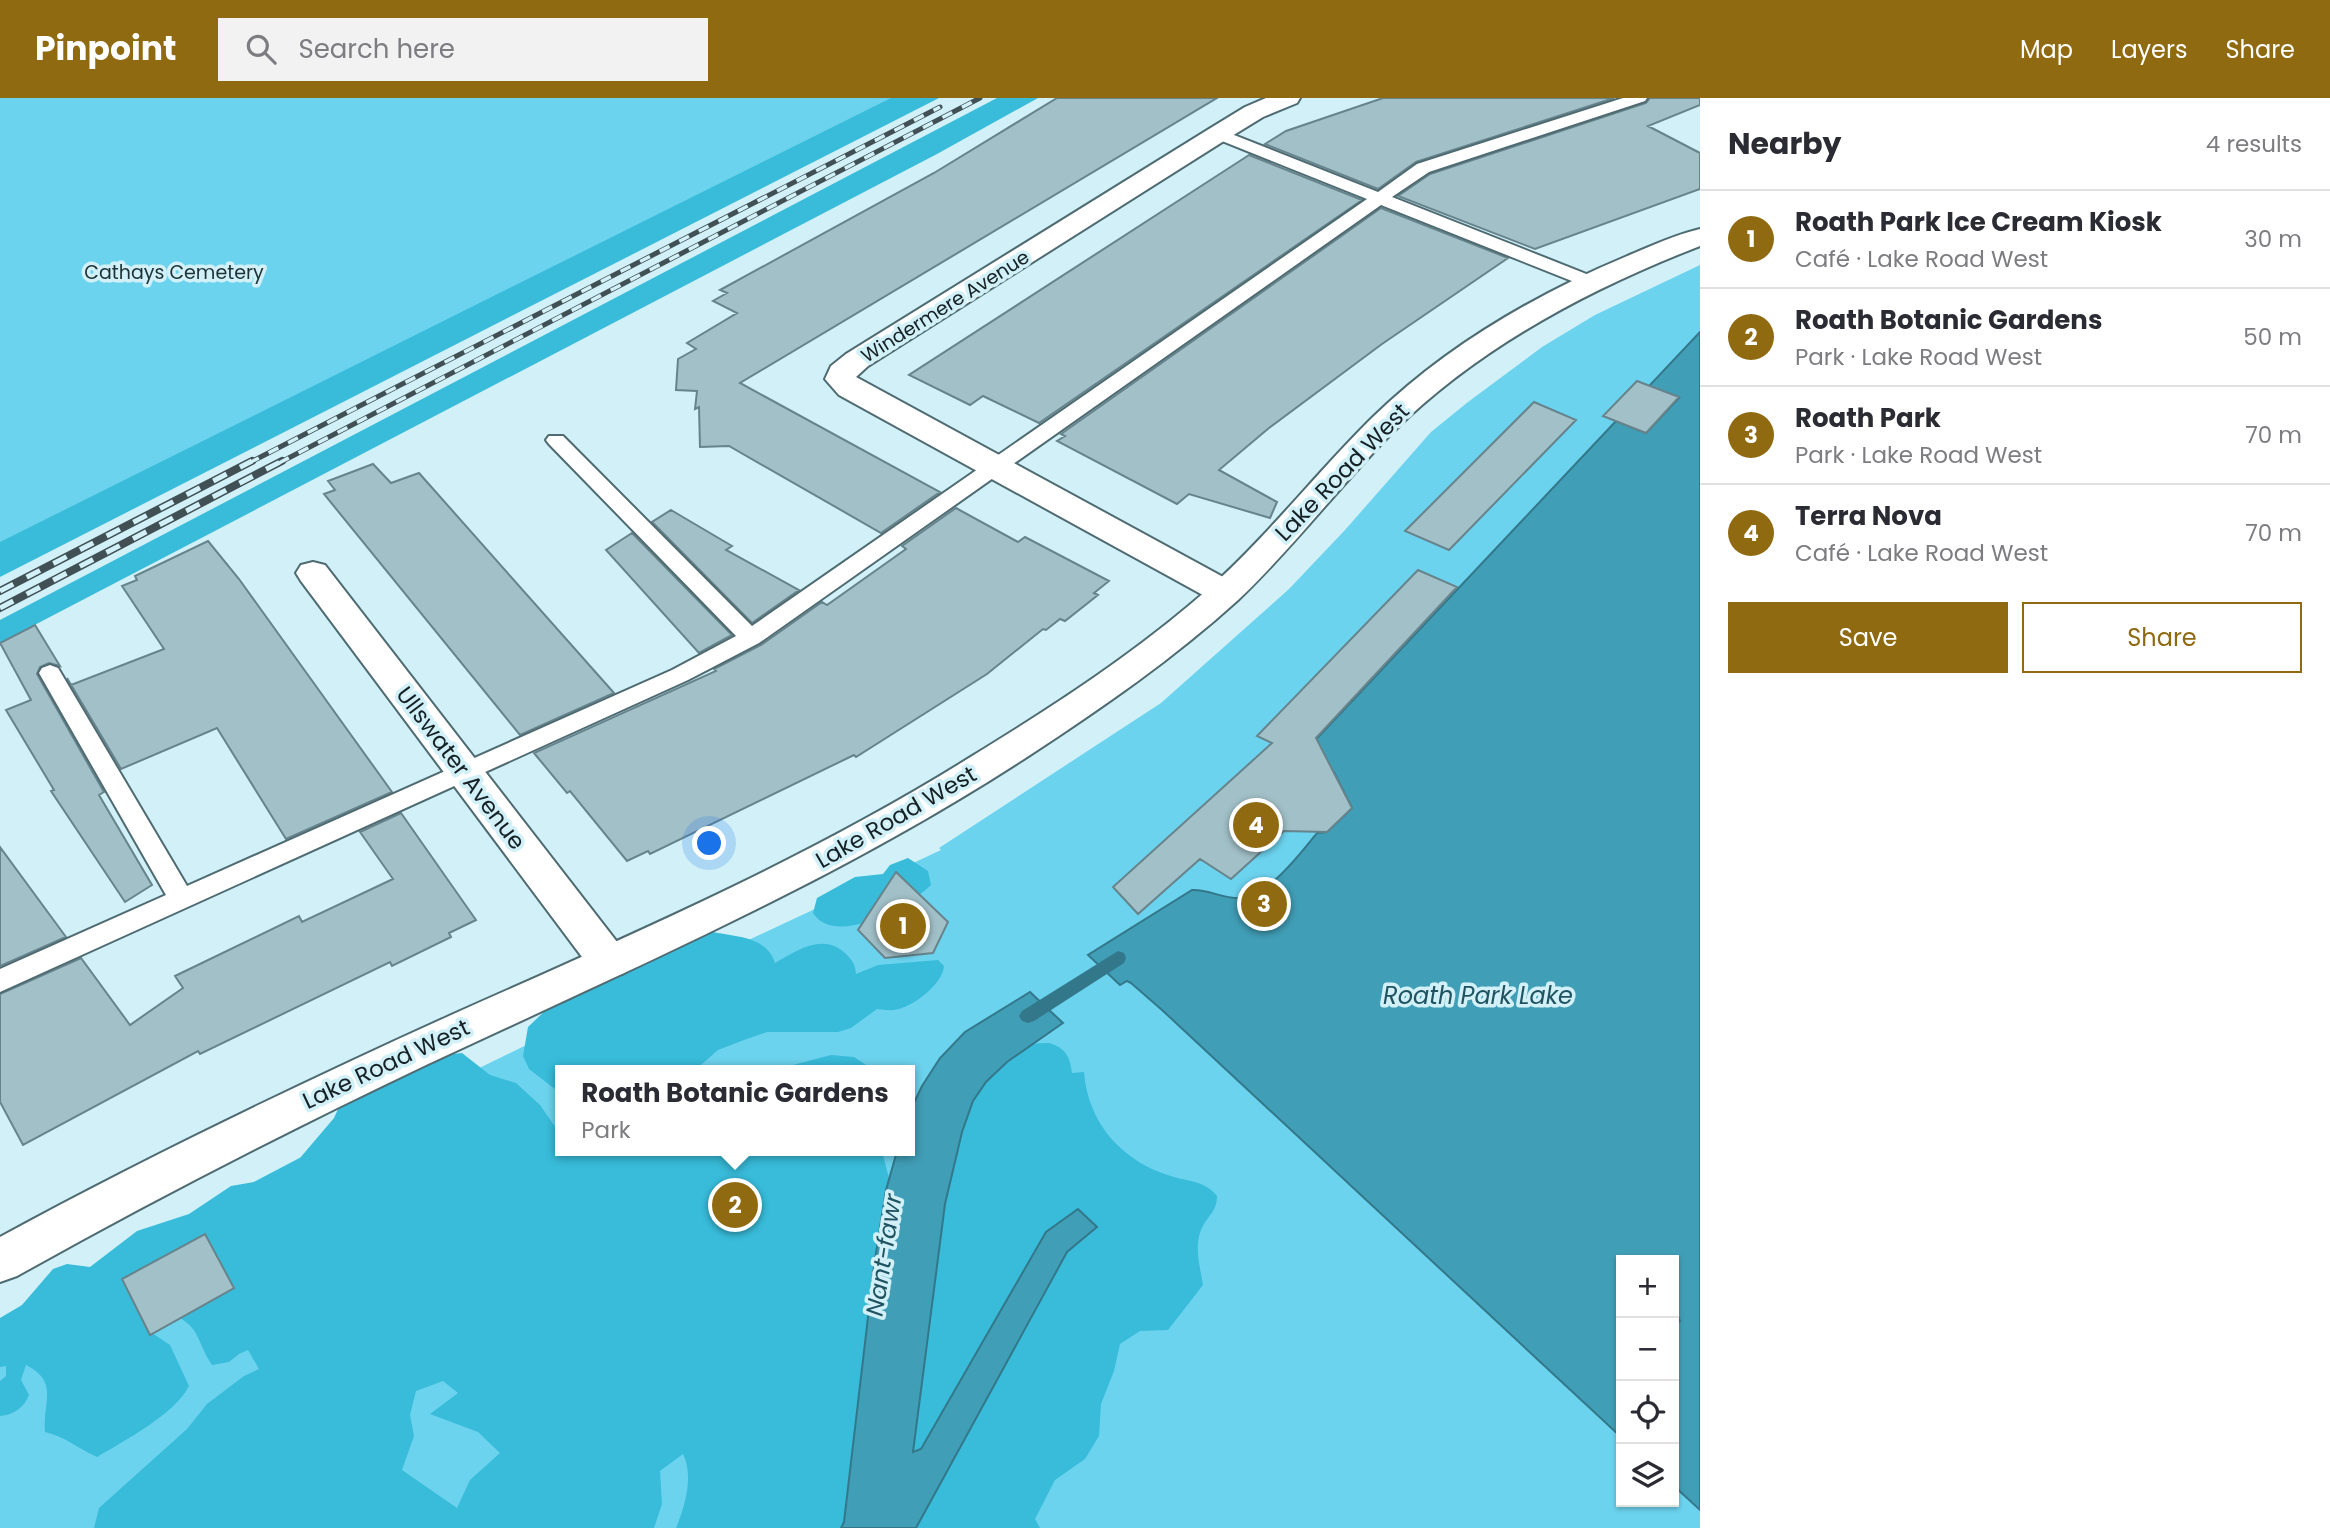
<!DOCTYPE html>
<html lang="en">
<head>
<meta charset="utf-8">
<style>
  body { margin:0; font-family:Poppins,sans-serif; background:#f2f2f3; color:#2b2b33 }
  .controls { position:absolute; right:21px; bottom:21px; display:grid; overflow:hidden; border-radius:0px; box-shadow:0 2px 5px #0004 }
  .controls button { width:63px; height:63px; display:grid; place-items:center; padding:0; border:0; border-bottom:2px solid #e1e1e2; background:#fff; color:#2b2b33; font:35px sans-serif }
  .you { position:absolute; left:710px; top:746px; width:24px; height:24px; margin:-18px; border:5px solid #fff; border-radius:50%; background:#1a73e8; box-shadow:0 0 0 10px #1a73e833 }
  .badge { display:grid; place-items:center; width:46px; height:46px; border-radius:50%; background:#906a10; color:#fff; font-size:23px; font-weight:700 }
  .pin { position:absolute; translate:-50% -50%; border:4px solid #fff; box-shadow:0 2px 7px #0006 }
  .popup { position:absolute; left:555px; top:967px; width:360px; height:91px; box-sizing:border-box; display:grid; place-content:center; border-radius:0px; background:#fff; filter:drop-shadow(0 2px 5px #0005); font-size:23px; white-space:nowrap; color:#7c7c81 }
  .popup b { font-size:26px; color:#2b2b33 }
  .popup::after { content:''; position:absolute; left:50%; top:100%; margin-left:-14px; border:14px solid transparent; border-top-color:#fff }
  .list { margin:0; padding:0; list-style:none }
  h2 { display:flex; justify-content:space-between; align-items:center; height:91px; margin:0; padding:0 28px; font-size:30px }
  h2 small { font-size:23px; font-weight:400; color:#7c7c81 }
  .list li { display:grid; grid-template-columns:46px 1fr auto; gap:21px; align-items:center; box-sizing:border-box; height:98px; padding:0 28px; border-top:2px solid #e1e1e2 }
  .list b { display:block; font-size:26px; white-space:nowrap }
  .list p { margin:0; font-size:23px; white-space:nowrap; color:#7c7c81 }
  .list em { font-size:23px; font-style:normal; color:#7c7c81 }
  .actions { display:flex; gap:14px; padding:21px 28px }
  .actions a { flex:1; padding:16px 0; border:2px solid #906a10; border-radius:0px; text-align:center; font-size:24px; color:#906a10 }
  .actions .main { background:#906a10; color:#fff }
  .icon { flex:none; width:38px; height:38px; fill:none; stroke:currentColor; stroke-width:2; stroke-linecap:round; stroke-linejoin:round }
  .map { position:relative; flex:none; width:1700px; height:1430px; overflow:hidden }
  header { display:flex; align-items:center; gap:42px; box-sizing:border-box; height:98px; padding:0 35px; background:#906a10; color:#fff }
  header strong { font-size:33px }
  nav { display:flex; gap:38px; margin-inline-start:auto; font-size:24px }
  .search { width:490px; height:63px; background:#f2f2f3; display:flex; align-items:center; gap:18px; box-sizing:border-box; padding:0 24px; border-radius:0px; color:#7c7c81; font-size:26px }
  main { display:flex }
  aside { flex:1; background:#fff }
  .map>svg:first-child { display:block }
  .green { fill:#6cd3ee; fill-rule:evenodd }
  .forest { fill:#38bcda; fill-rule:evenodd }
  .water { fill:#409eb6; stroke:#33788a; stroke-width:2 }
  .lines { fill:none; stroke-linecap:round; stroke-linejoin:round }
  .stream { fill:#33788a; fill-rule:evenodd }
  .building { fill:#a2c0c8; stroke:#67838b; stroke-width:2 }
  .lane-casing { stroke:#4f6b72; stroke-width:4 }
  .street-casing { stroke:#4f6b72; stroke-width:4 }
  .secondary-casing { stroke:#4f6b72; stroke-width:4 }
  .lane { fill:#fff; fill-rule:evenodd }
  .street { fill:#fff; fill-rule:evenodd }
  .secondary { fill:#fff; fill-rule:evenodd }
  .rail-far1-casing { stroke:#405054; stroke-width:5 }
  .rail-casing { stroke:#405054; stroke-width:8 }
  .rail-far1 { stroke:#d1f0f8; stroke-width:3.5; stroke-dasharray:11; stroke-linecap:butt }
  .rail { stroke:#d1f0f8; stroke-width:5; stroke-dasharray:15; stroke-linecap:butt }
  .labels { text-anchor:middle; stroke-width:7; stroke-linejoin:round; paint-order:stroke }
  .far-park-label { font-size:19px; fill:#1c3237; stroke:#d1f0f8 }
  .far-street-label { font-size:19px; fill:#152124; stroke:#d1f0f8 }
  .street-label { font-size:23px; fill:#152124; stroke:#d1f0f8 }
  .water-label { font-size:24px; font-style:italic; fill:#1f5360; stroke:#d1f0f8 }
</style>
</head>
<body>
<header>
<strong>Pinpoint</strong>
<div class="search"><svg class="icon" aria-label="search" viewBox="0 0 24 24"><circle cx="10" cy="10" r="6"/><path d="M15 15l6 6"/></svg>Search here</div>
<nav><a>Map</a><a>Layers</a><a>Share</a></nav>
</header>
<main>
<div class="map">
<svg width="1700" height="1430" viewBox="0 0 1700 1430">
  <rect width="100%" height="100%" fill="#d1f0f8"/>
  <path class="green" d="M0,0H904L0,456Z
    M1700,167V1430H0V1229L254,1084L352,1032L584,919L941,752L939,750L1161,605L1289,491L1345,432L1431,334L1468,304L1542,249L1595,217ZM560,972H910V1053H560ZM1621,1162H1674V1404H1621Z"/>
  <path class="forest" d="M891,0H939L0,479V444Z
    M997,0H1038L937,56L0,545V522Z
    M908,760L928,773L931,787C910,808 835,850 813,815L817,800L855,779L883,776L890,767Z
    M676,819C684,823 693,828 702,831C727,840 765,834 775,865C797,852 824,834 846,856C853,863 855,866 856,876L878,867L938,862L944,868C943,886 912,910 894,912C889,913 882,911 877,911L851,930L838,934H767L744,942L718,952L695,972H560V995L529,971L523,958L528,929L549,909L580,860L584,857L639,844C648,826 656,820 676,819Z
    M1049,945C1066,950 1070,959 1072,975L1084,974C1088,1027 1124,1065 1174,1079C1191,1084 1205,1083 1217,1098C1217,1114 1207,1118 1201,1132C1194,1150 1200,1168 1203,1187L1168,1232L1140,1233L1120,1246L1114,1273L1101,1306L1099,1338L1085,1361L1055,1382L1035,1421L1040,1430H676C685,1408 694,1378 683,1356L660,1373L662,1406L654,1430H94L99,1410L187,1331L207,1306L244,1278L259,1271L248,1252L239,1256L229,1264L212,1267C195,1241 202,1230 171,1215L203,1137L122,1181L152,1235L170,1247L189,1288C175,1316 124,1343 97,1359C79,1351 64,1338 45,1334C42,1305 60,1284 26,1267L21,1282L29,1297C24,1310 13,1317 0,1318V1283L6,1278V1268L0,1269V1220L22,1207L53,1171L67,1166L90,1169L137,1133L189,1116L231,1088L254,1084L300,1060L334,1020L344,998L442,957L462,955L490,977L516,985L540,1007L558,1033L560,1053H882L895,1104L931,1216C940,1149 945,1067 972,1005C980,988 1015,950 1033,946C1038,945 1044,945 1049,945ZM443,1283L458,1295L430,1316L478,1334L500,1355L470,1382L457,1410L402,1372L414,1338L410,1317L416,1293Z
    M831,957L854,959L874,972H774Z"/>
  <path class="water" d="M1700,234V1412L1674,1388V1229L1680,1223L1674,1210V1162H1621V1339L1162,912L1131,885L1127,883L1120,887L1088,857L1192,792C1209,791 1225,802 1242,800C1269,797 1301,755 1317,735L1327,734L1352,710L1334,674L1322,670L1306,652L1616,323L1646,335L1679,300L1649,288Z
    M1030,894L1063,925L1007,964L986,984L973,1003L962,1034L945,1106L913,1354L921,1351L1046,1134L1078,1111L1097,1129L1067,1154L916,1430H841L844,1424L874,1168L886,1092L897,1053H910V1013L922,988L940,960L965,934Z"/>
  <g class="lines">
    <path class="stream" d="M1118,853L1124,855L1126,860L1124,865L1034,923L1028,925L1022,923L1019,918L1022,913Z"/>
  </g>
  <path class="building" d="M1057,0H1217L740,285L940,394L881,435L729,348L700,349L699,309L695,311L697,293L676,292L678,261L696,251L687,245L737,215L713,203L727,195L720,192L934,75Z
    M1383,0H1614L1416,64L1378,91L1265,46L1286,33Z
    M1650,0H1700V7L1648,28L1700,55V91L1535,151L1398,98L1430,76L1646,5Z
    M1249,57L1362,102L1039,325L983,298L970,307L909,277Z
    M1381,110L1508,160L1382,246L1269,330L1219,372L1277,404L1270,420L1189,396L1177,406L1057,343L1065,338L1061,336Z
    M1637,283L1679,299L1646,335L1603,318Z
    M1534,304L1576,322L1449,452L1405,433Z
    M373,366L391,385L419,375L614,595L520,637L324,396L335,392L328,383Z
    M956,410L1018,444L1025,439L1109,483L1094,495L1098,497L1065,523L1060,521L1046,532L1043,531L987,576L856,659L854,657L650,756L648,753L627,763L570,693L567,695L534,655L716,573L714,571L761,547L822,504L827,507L906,451L902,448Z
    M671,412L732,448L726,452L799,492L752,525L652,424Z
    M632,435L732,537L699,555L606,452Z
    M208,443L239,481L392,694L286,741L217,630L121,671L67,580L71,587L164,551L122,488L137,482L135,478Z
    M1418,472L1457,489L1316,640L1352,710L1327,734L1284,733L1231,781L1200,761L1138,816L1113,789L1272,645L1257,638Z
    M35,527L60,568L49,565L40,569L37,576L104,694L99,697L152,787L125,804L51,693L54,692L6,612L31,602L0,545Z
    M401,715L476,822L449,835L451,839L392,868L390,864L200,956L198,953L23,1047L0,1004V896L81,860L130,927L183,890L175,878L299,818L302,824L393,781L360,734Z
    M0,749L66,839L0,868Z
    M896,774L948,824L933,855L885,860L858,832Z
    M205,1136L234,1190L150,1237L122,1181Z"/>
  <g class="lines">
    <defs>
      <path id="lane" d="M1623,0H1647L1645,3L1429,74L1392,99L1599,181L1602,185L1599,189H1587L1381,107L759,545L688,582L0,894V871L166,797L39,575L42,570L50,567L58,570L187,788L672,572L736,538L549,346L546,342L549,338H563L752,528L1367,101L1212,39L1210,36L1212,33H1224L1378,94L1417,66Z"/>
      <path id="street" d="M1266,0H1300L1297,5L1263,19L1227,41L868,268L856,279L1236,486L1241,494L1236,502L1224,505L1212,502L839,297L825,281L831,268L846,256L1209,31L1245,9Z
        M313,464L325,467L624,853L630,864L624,875L609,880L594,875L301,483L296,475L301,467Z"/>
      <path id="secondary" d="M1700,131V148C1589,191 1479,249 1394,333C1340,387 1294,449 1238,502C1174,560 1102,610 1030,657C839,782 631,871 426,967C287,1033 151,1103 17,1178L0,1184V1139C147,1059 297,987 449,918C626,839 804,763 969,660C1054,608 1139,553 1214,486C1271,434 1318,373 1373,319C1444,250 1534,197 1625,159C1649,149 1674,137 1700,131Z"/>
    </defs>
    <use href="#lane" class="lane-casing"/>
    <use href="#street" class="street-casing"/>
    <use href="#secondary" class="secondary-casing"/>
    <use href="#lane" class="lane"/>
    <use href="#street" class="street"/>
    <use href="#secondary" class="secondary"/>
    <defs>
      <path id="rail-far1" d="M249,365L940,9
        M279,365L980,0"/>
      <path id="rail" d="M0,493L252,363
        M0,510L282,363"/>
    </defs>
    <use href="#rail-far1" class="rail-far1-casing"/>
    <use href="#rail" class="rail-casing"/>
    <use href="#rail-far1" class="rail-far1"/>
    <use href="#rail" class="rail"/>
  </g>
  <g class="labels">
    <g class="far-park-label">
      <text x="174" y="181">Cathays Cemetery</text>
    </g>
    <g class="far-street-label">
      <text transform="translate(945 208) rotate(-32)" y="7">Windermere Avenue</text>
    </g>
    <g class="street-label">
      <text transform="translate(1342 374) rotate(-46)" y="8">Lake Road West</text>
      <text transform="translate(461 670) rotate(53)" y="8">Ullswater Avenue</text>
      <text transform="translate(896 719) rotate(-30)" y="8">Lake Road West</text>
      <text transform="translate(386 966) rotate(-25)" y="8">Lake Road West</text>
    </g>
    <g class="water-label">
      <text x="1478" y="906">Roath Park Lake</text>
      <text transform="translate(884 1157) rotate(-81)" y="8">Nant-fawr</text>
    </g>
  </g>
</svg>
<div class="controls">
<button>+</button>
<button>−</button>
<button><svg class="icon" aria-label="locate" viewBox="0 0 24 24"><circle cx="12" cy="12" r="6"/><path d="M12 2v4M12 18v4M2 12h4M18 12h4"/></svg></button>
<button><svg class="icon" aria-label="layers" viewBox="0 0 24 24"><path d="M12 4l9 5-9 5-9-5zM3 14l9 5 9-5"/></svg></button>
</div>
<div class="you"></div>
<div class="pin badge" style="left:903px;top:828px">1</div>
<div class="pin badge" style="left:735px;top:1107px">2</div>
<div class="popup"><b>Roath Botanic Gardens</b>Park</div>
<div class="pin badge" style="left:1264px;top:806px">3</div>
<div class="pin badge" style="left:1256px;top:727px">4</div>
</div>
<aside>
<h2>Nearby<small>4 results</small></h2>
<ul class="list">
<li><span class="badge">1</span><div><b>Roath Park Ice Cream Kiosk</b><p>Café · Lake Road West</p></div><em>30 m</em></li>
<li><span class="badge">2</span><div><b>Roath Botanic Gardens</b><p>Park · Lake Road West</p></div><em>50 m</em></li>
<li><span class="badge">3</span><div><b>Roath Park</b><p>Park · Lake Road West</p></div><em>70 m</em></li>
<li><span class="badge">4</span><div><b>Terra Nova</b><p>Café · Lake Road West</p></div><em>70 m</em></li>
</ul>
<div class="actions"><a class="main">Save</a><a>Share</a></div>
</aside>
</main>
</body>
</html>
